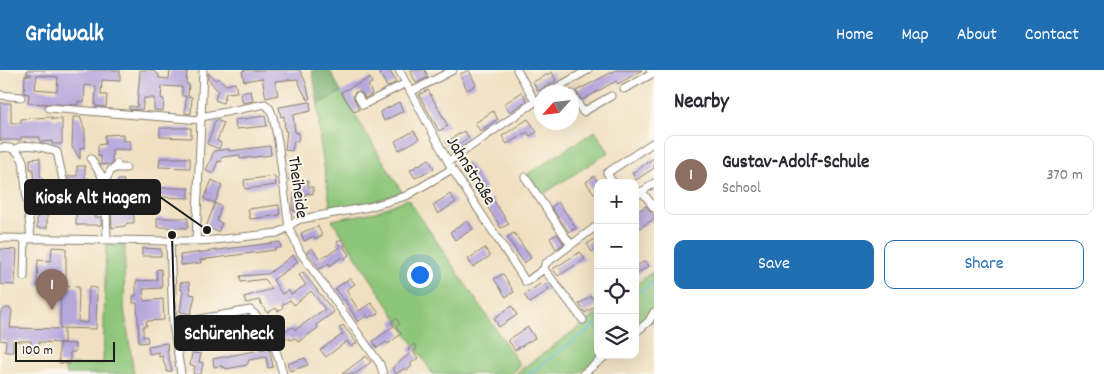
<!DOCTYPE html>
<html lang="en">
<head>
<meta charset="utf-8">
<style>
  body { margin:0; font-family:Dekko,sans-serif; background:#f2f2f3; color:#2b2b33 }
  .controls { position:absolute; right:15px; bottom:15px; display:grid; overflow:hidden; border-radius:10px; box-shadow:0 5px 20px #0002 }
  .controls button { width:45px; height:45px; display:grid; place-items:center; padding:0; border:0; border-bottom:1px solid #e1e1e2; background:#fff; color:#2b2b33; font:25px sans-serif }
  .compass { position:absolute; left:534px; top:15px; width:45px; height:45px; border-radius:50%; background:#fff; box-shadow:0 5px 20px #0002; rotate:243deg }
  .scale { position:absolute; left:15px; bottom:12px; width:100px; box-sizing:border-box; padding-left:5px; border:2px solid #1c1c1c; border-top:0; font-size:14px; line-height:18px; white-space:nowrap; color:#1c1c1c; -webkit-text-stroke:4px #fbf7ec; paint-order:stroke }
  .you { position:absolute; left:419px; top:204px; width:18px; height:18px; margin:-12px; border:4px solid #fff; border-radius:50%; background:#1a73e8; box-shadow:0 0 0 8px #1a73e833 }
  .badge { display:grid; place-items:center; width:32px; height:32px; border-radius:50%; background:#1f6fb2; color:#fff; font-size:16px; font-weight:700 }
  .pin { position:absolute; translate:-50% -41px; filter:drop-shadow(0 1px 2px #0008) }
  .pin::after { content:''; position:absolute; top:26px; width:18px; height:15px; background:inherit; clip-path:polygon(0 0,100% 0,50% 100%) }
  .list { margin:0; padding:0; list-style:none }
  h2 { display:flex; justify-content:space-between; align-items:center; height:65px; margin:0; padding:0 20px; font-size:21px }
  h2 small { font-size:16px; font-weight:400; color:#7c7c81 }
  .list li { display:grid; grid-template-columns:32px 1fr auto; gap:15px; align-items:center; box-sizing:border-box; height:80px; margin:0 10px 10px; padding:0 10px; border:1px solid #e1e1e2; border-radius:10px }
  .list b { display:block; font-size:19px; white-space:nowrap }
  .list p { margin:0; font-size:16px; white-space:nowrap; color:#7c7c81 }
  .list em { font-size:16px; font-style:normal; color:#7c7c81 }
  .actions { display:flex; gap:10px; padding:15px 20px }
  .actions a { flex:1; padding:11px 0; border:1px solid #1f6fb2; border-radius:10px; text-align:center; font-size:18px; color:#1f6fb2 }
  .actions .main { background:#1f6fb2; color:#fff }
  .icon { flex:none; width:28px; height:28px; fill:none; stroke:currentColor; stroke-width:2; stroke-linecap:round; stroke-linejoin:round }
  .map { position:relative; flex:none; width:654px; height:304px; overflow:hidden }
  header { display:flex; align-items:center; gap:30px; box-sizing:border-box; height:70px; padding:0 25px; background:#1f6fb2; color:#fff }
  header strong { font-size:24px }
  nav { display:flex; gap:28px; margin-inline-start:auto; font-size:18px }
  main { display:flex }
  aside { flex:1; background:#fff }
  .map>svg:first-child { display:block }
  .green { fill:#8dc67a; stroke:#54714b }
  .forest { fill:#72ab6a; stroke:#476443 }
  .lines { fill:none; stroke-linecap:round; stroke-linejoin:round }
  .stream { stroke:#53bdcf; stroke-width:2 }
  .building { fill:#b5a6dc; fill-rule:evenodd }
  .minor-casing { stroke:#867e6e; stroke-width:9 }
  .minor { stroke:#fff; stroke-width:7 }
  .labels { text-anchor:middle; stroke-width:4; stroke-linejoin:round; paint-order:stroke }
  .street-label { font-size:18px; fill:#1c1c1c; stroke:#fbf7ec }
  .leader { fill:none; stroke:#1c1c1c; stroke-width:2 }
  .callout-dot { fill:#1c1c1c; stroke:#fbf7ec; stroke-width:2 }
  .callout { fill:#1c1c1c; stroke:#1c1c1c; stroke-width:2 }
  .callout-label { font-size:19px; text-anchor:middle; font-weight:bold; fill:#fff }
</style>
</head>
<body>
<header>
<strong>Gridwalk</strong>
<nav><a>Home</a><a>Map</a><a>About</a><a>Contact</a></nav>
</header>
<main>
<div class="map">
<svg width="654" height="304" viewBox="0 0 654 304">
  <rect width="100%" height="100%" fill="#fbf7ec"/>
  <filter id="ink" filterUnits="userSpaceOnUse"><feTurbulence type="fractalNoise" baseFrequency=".02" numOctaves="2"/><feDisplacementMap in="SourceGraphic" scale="10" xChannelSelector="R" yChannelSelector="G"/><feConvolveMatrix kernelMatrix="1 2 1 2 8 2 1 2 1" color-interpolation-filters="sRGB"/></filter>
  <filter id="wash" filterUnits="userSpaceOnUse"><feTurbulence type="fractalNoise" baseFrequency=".0096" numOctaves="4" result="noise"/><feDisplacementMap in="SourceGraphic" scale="20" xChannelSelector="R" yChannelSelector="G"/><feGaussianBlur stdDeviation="1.12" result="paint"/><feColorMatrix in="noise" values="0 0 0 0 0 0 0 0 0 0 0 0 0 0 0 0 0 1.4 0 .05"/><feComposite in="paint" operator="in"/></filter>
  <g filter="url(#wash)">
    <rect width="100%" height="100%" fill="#f0e0c1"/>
    <path class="green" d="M341,22L402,122L371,133L331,140L320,71L318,34Z
      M595,61L609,82L540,126L526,105Z
      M408,129L520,295L510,304H433L332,150L375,142Z
      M106,175H125L124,238L134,304H66L64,296L103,293Z
      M654,201V253L652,251L635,260V215Z
      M598,243V285H603L578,304H515Z"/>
    <path class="forest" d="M312,0H330L341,22L318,34Z"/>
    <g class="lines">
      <path class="stream" d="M635,225L654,212
        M529,304L598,253"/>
    </g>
    <g id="blocks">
      <path class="building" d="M27,0H120V11L102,10L101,25H107L106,37L95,36L96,16L85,15L84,32L78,31V35L28,33L29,24L24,23L25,5L31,6V4H27ZM37,5L58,7L57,21L35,19Z
        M140,0H152L159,5V8L169,9L170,0L187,1L186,14H189L188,26L192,27L191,44L185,43L186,26H182V17L162,16L161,28L164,29L163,41L154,40V28H144L142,40L129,39V36L137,37Z
        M249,0H300L306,13L310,29L308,30L302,20L298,9L275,11L278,25L266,28L262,8L244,11L242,1Z
        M378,0H389L396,12L387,17Z
        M410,0H425L428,7L416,13Z
        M469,0L476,15L467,20L460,4Z
        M616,0H642L618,14L616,11L582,30L576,21Z
        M552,2L556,11L538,21L533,12Z
        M208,3L216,10L218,8L226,15L235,13L237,22L226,23L223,33L215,30L218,21L208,9Z
        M370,8L372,13L368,15L372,24L365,28L361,22H355L353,26L359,40L354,42L341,22Z
        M428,20L448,56L439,61L419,25Z
        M251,21L253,31L243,33L240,23Z
        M522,22L527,30L510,42L504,34Z
        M310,32L311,41L293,45L295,62L299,63L298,71H294L292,81L285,80L287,61H285L284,46L281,47L279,37Z
        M399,32L403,41L384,51L380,42Z
        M0,33H11V53H21V49L52,47V49H62V74H52V71L40,72V67H21V70H0Z
        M493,41L498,49L480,61L475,53Z
        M265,46L267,56L236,59L235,50Z
        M73,47H80L85,60V77L80,78V89L73,78H72Z
        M528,49L537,62L530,66L527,62L507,74L502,66Z
        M216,50L224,53L217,71L221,73L219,79L207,74L214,56L213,54Z
        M160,58H191V68L160,67Z
        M414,61L419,69L399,80L395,71Z
        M464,61L469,68L452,80L446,72Z
        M123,64V71H130V80L114,79L112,80V94L101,95V86H98V75L105,74V65Z
        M270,76L271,85L240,89V85L222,87L221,92L218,91L213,104L206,101L214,81L229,79V81Z
        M40,88V102L41,108H42L45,128L44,141H47V158H37V138H35L33,99H30V89Z
        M160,88H190V98L159,97Z
        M654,88V98L636,110L632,103Z
        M429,89L434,98L415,108L410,100Z
        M292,91L299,92L297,111H308V117H313V124L306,123L305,127H302L300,141L292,140L296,111L289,110Z
        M469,93L486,118L478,123L462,98Z
        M77,96H85V108L98,110V115H100L99,133H94V147H101V155H76V143H80L81,118H70L68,106H77Z
        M275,106L276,115L245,119L244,110Z
        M594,106L598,112V129L586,112Z
        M118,110H124L123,117H133L134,153H127L125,156L112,158L111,142L125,141L124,129L117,127V124L112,125V114L118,112Z
        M212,110L222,115L215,133L204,129Z
        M158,118H189V128L158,127Z
        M450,124L456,132L438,144L433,135Z
        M492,128L509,154L501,158L485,133Z
        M558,132L576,158L569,162L551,137Z
        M215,133L221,136L217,151L222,153L218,162L206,157Z
        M279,135L280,145L250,149L248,139Z
        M646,136L654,146V149L635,161V143Z
        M157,148H188V158L157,157Z
        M467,151L473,159L455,170L450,162Z
        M318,156L322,166L315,169L314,166L304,171L301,163Z
        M514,163L531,188L524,193L507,167Z
        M557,164L564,174L556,179L550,168Z
        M598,167V178L592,182L587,174Z
        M342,169L346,175L343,176L349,185L344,189L342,187L330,196L329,193L320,199L307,182L312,178L320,189L340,177L337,172Z
        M280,172L281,178H275V180L200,190L201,193L181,195L180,185Z
        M52,177L66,178V212L51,211V216H37L38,190L51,191Z
        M142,178L161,179V186H142Z
        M485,178L490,186L473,197L468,189Z
        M0,179L17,180L15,215L0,214Z
        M580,182L585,189L558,206L553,199Z
        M293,185L298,192L273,210L282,224L288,220L291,224L293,223L306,215L299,205L303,202L334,242L316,255L318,258L298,272L296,268L290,270L289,267L279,271L276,264L294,257L295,260L325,239L311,221L294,235L290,230L282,235L283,238L278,241L276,238L267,243L259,230L246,233L244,227L272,219L265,209L241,212L240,206L268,204Z
        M645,191L649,196L635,205V197Z
        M161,199L162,218L143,219L144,231L163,229L164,250L146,251L147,256H143V267L147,266L148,272L139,273L137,233H133V226H136V211L157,210L156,200Z
        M503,204L514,222L506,227L494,209Z
        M350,208L355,214L346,220L349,225L359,241L371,233L379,243L374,247L372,245L369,248L367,245L358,252L344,229L343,230L335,219Z
        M189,212L190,224L195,225L191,244L180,242L183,220H181L180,213Z
        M543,212L549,219L530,233L524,225Z
        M61,216L79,217L78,252L88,253L89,217L97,218L96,259L60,258Z
        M591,226L597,235L585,243L579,234Z
        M512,236L517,245L499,257L494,248Z
        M5,238H10L12,240L10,258L64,259V273L39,272L38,283L31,282V271H13V282H5L6,271L0,270V243Z
        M249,247L256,254H249L250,258L239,260L213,262V260L198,262V266H194L192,280L185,279L188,257Z
        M396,248L400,254L396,257L401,264L388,274L386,272L377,278L373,271L394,256L391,252Z
        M343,255L357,273L351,277L347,271L326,287L320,280L343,264L339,258Z
        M528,257L535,268L515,280L508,270Z
        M59,273L75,274V282H70V294L59,293Z
        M167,273L168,281H167L172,301L167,302L162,286L159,287V282L149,284L148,276Z
        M414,274L417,279L413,282L418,288L410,294L412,296L407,300L405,298L396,304L392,298L411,283L408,279Z
        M269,277L273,297L268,298L266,287L249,290L247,295L226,299L225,297L222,298V296L214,297L213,289L265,279L264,278Z
        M192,283L201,284L199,292L203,293L201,304H193L195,296L190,295Z
        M366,286L371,292L355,304H342Z
        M305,288L308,295L290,301L287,294Z"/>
    </g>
  </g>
  <g filter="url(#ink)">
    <use href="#blocks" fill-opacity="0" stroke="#867e6e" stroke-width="1"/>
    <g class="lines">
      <defs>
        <path id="minor" d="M399,0L452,99L526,212L544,199L545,194L598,155
          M517,0L535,31
          M624,19L652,4L650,0
          M411,22L453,0
          M549,22L588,0
          M572,24L583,42L611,26
          M0,25L21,27
          M358,26L363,35L406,13
          M49,38L201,50
          M201,47L265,34L270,39L273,47L278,71L289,158L300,182L380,294L383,304
          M0,78C12,76 18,80 23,91L31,169
          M15,80C25,71 44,78 57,82L68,133
          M91,89L105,111
          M448,92L542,27
          M116,98H126
          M525,107L571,175
          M613,113L607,103L654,72
          M642,121L654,138
          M635,127L654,113
          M0,168L170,171
          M107,170L105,111L111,100L116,98L117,94
          M196,171L214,170L277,163C289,159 291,152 301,149L369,137L406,126L452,99
          M544,199L583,250
          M24,207L25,168
          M173,254L250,240C269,254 277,282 283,304
          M635,263L649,251L654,242
          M181,304L173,254L170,171H196L203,0
          M583,304L607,285"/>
      </defs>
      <use href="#minor" class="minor-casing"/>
      <use href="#minor" class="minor"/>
    </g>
  </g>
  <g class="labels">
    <g class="street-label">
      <text transform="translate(472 100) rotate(58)" y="6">Jahnstraße</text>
      <text transform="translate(299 117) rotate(82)" y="6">Theiheide</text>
    </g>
  </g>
  <path class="leader" d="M207 160L160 127M172 165L175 263"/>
  <g class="callout-dot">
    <circle cx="207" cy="160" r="5"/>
    <circle cx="172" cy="165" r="5"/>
  </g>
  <g class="callout">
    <rect x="25" y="110" width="135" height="34" rx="5"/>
    <rect x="175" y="246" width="109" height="34" rx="5"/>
  </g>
  <g class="callout-label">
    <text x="93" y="133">Kiosk Alt Hagem</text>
    <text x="229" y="269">Schürenheck</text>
  </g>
</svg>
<div class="controls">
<button>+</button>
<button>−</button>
<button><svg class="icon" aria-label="locate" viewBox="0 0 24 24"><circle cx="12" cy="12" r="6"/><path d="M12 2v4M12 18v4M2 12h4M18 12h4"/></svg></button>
<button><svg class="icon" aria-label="layers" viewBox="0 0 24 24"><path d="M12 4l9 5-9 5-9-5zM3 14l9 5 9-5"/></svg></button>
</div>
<svg class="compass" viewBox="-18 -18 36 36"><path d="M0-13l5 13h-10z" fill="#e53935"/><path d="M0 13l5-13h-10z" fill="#7c7c81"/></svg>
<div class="scale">100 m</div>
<div class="you"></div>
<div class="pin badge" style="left:52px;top:240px;background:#8d6e63">1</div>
</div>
<aside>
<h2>Nearby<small></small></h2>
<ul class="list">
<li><span class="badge" style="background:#8d6e63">1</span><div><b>Gustav-Adolf-Schule</b><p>School</p></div><em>370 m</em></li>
</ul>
<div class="actions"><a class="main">Save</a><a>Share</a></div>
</aside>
</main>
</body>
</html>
